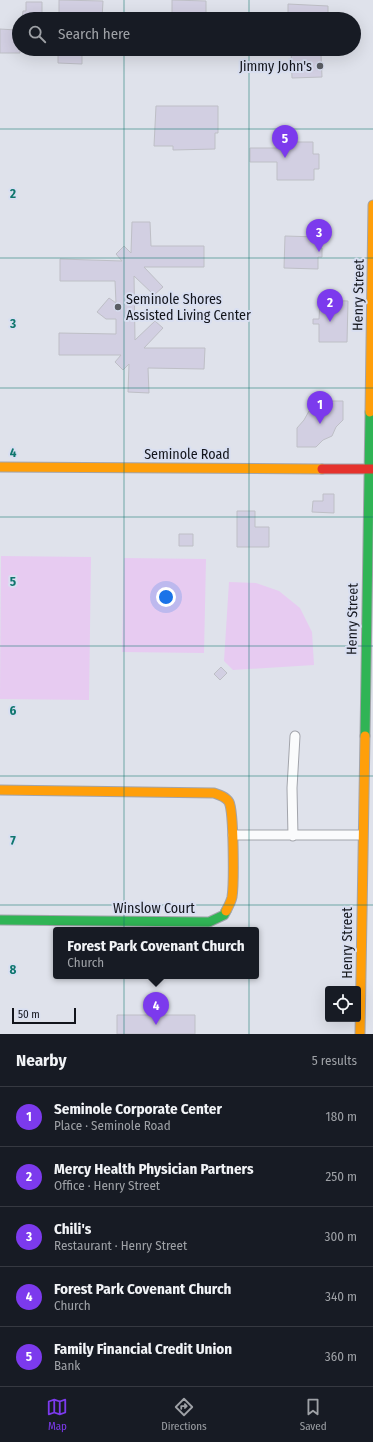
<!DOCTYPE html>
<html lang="en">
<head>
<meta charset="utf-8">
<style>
  body { margin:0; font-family:"Fira Sans Condensed",sans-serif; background:#242831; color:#f1f3f6 }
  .controls { position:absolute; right:12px; bottom:12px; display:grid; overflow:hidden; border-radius:4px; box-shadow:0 4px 16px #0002 }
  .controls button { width:36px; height:36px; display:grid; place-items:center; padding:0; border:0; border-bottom:1px solid #363941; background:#171b24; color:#f1f3f6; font:20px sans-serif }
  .scale { position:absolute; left:12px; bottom:10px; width:64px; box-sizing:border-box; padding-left:4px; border:2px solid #13151c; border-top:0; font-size:11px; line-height:14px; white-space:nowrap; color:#13151c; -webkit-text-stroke:3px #d9dff1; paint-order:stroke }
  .you { position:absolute; left:166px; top:597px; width:14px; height:14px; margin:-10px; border:3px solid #fff; border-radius:50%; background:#1a73e8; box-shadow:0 0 0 6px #1a73e833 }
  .badge { display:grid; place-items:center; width:26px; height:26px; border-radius:50%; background:#7c3aed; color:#fff; font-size:13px; font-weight:700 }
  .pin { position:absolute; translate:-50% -33px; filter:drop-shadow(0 1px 2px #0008) }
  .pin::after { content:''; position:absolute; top:21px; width:14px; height:12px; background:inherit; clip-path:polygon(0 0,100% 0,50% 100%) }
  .popup { position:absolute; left:53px; top:927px; width:206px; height:52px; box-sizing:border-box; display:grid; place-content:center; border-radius:4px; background:#171b24; filter:drop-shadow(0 1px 3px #0005); font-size:13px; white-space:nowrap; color:#9ea1a6 }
  .popup b { font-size:15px; color:#f1f3f6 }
  .popup::after { content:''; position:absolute; left:50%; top:100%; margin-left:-8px; border:8px solid transparent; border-top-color:#171b24 }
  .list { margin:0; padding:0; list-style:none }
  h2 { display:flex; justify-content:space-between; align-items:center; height:52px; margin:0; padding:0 16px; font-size:17px }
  h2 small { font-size:13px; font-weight:400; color:#9ea1a6 }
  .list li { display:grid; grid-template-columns:26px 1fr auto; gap:12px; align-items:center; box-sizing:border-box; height:60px; padding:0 16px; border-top:1px solid #363941 }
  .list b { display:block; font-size:15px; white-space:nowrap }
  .list p { margin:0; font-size:13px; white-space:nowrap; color:#9ea1a6 }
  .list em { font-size:13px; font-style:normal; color:#9ea1a6 }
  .icon { flex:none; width:22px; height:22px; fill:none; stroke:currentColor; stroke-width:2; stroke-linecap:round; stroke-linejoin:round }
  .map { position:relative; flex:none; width:373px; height:1034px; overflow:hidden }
  .search { position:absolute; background:#171b24; box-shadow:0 4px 16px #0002; left:12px; right:12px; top:12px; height:44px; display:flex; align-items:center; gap:10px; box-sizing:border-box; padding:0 14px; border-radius:22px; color:#9ea1a6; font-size:15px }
  .sheet { height:352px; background:#171b24 }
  nav { display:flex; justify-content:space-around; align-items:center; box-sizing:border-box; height:56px; border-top:1px solid #363941; background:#171b24; font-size:11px; color:#9ea1a6 }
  nav a { display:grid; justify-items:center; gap:2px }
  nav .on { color:#7c3aed }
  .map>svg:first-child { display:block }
  .green { fill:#e7cbf1 }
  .building { fill:#d2cfe2; stroke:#bebfc6 }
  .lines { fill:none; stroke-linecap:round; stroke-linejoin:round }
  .street-casing { stroke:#a2a4ab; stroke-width:11 }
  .fast-casing { stroke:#a2a4ab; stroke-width:11 }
  .slow-casing { stroke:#a2a4ab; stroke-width:11 }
  .jam-casing { stroke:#a2a4ab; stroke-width:11 }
  .street { stroke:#fafbfc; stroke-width:9 }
  .fast { stroke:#30b455; stroke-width:9 }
  .slow { stroke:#ff9f0a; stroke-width:9 }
  .jam { stroke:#e5322d; stroke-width:9 }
  .grid { fill:none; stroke:#0f766e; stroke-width:1; stroke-opacity:0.55 }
  .poi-dot { fill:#5a5d64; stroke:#d9dff1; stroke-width:1.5 }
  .labels { text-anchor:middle; stroke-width:4; stroke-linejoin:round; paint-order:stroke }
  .poi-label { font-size:14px; fill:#13151c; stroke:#d9dff1; text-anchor:end }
  .street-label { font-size:14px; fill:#13151c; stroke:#d9dff1 }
  .grid-label { font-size:13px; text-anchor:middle; font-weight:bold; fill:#0f766e; stroke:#d9dff1; stroke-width:4; stroke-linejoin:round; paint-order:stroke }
</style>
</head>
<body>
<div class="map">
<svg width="373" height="1034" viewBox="0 0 373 1034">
  <rect width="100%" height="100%" fill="#dfe2eb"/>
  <path class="green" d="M1,556L91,557L89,700L0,699Z
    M124,558L206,559L204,653L122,652Z
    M229,582L256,583L279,591L300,608L312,632L314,665L233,670L224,661Z"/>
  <path class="building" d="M59,0L103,1L102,19H59Z
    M172,0L206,1V19H172Z
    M26,2H42V19H22L23,11H26Z
    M288,4L328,6V17L288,16Z
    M0,29L16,30L15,35H19L20,53H0Z
    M58,49H102V52L82,51V64L58,63Z
    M291,49H315L321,54L322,77L292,78Z
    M156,106H218V133H215V149L173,150V146H154Z
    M277,142H313V154H319V169H314V180H277V162H250V148H277Z
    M132,222H150L151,246H204V267H144L163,287L154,295L134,276L135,340L155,321L163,328L144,348H205L204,369L148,368L149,393L128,392L129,364L123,370L115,362L121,355H59V333L116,334V319H106L97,312L109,298L116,303L115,281H60V259L122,261L116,254L124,246L131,253Z
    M285,236L318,237V248H322V257H318V269L284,268Z
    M320,300L348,301L347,342H319V324H313V319H319Z
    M324,401H343V420L336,427L332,436L323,440L316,447H297V428L304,420L309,411L317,408Z
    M323,494H334V513L312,512L313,501H323Z
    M237,511H255V527H269V547H237Z
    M179,534H193V546H179Z
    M221,667L227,673L220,680L214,674Z
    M117,1015H195V1034H117Z"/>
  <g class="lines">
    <defs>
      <path id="street" d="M233,835H362
        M293,836L292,788L295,736"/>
      <path id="fast" d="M365,736L370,412
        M0,920L209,922L224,915L226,911"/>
      <path id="slow" d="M370,412L373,205
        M0,467L322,469
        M0,790L214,793C220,795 226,797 229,802C234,812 234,885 232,897C231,902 228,907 226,911
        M360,1034L365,736"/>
      <path id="jam" d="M322,469H373"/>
    </defs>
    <use href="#street" class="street-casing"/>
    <use href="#fast" class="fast-casing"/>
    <use href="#slow" class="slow-casing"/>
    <use href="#jam" class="jam-casing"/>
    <use href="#street" class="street"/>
    <use href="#fast" class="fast"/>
    <use href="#slow" class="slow"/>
    <use href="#jam" class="jam"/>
  </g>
  <path class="grid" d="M124,0V19M249,0V19M124,49V1034M249,49V1034M0,129H373M0,258H373M0,388H373M0,517H373M0,646H373M0,776H373M0,905H373"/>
  <g class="poi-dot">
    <circle cx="320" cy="66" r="4"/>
    <circle cx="118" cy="307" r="4"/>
  </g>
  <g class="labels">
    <g class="poi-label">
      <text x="312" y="71">Jimmy John's</text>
      <text x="126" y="304" text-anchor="start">Seminole Shores<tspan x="126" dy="16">Assisted Living Center</tspan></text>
    </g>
    <g class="street-label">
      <text transform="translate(358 295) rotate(-89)" y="5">Henry Street</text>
      <text x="187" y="459">Seminole Road</text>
      <text transform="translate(352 619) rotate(-89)" y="5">Henry Street</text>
      <text x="154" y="913">Winslow Court</text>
      <text transform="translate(347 943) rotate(-90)" y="5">Henry Street</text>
    </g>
  </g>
  <g class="grid-label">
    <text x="13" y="198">2</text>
    <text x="13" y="328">3</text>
    <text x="13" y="457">4</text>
    <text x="13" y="586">5</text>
    <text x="13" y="715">6</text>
    <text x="13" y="845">7</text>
    <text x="13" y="974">8</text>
  </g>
</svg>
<div class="controls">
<button><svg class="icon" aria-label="locate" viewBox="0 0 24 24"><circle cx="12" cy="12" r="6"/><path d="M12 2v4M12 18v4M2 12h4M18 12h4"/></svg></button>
</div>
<div class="scale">50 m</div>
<div class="you"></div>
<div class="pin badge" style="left:320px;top:424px">1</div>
<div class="pin badge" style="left:330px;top:322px">2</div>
<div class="pin badge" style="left:319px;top:252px">3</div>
<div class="pin badge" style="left:156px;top:1025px">4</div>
<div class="popup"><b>Forest Park Covenant Church</b>Church</div>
<div class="pin badge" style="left:285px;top:158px">5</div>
<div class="search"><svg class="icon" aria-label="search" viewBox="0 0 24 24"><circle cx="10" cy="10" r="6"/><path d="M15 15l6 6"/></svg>Search here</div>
</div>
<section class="sheet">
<h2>Nearby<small>5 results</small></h2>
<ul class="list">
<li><span class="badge">1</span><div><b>Seminole Corporate Center</b><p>Place · Seminole Road</p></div><em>180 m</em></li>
<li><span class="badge">2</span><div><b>Mercy Health Physician Partners</b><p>Office · Henry Street</p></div><em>250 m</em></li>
<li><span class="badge">3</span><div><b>Chili's</b><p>Restaurant · Henry Street</p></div><em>300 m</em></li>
<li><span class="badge">4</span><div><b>Forest Park Covenant Church</b><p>Church</p></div><em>340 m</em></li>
<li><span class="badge">5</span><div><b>Family Financial Credit Union</b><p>Bank</p></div><em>360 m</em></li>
</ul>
</section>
<nav>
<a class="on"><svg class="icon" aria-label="map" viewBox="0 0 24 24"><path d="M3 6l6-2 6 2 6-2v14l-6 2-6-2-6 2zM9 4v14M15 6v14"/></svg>Map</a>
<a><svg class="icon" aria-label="directions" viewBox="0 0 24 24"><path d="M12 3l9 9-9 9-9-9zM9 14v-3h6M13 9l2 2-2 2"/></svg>Directions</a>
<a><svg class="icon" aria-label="saved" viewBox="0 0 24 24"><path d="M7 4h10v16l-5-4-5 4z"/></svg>Saved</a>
</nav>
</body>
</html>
